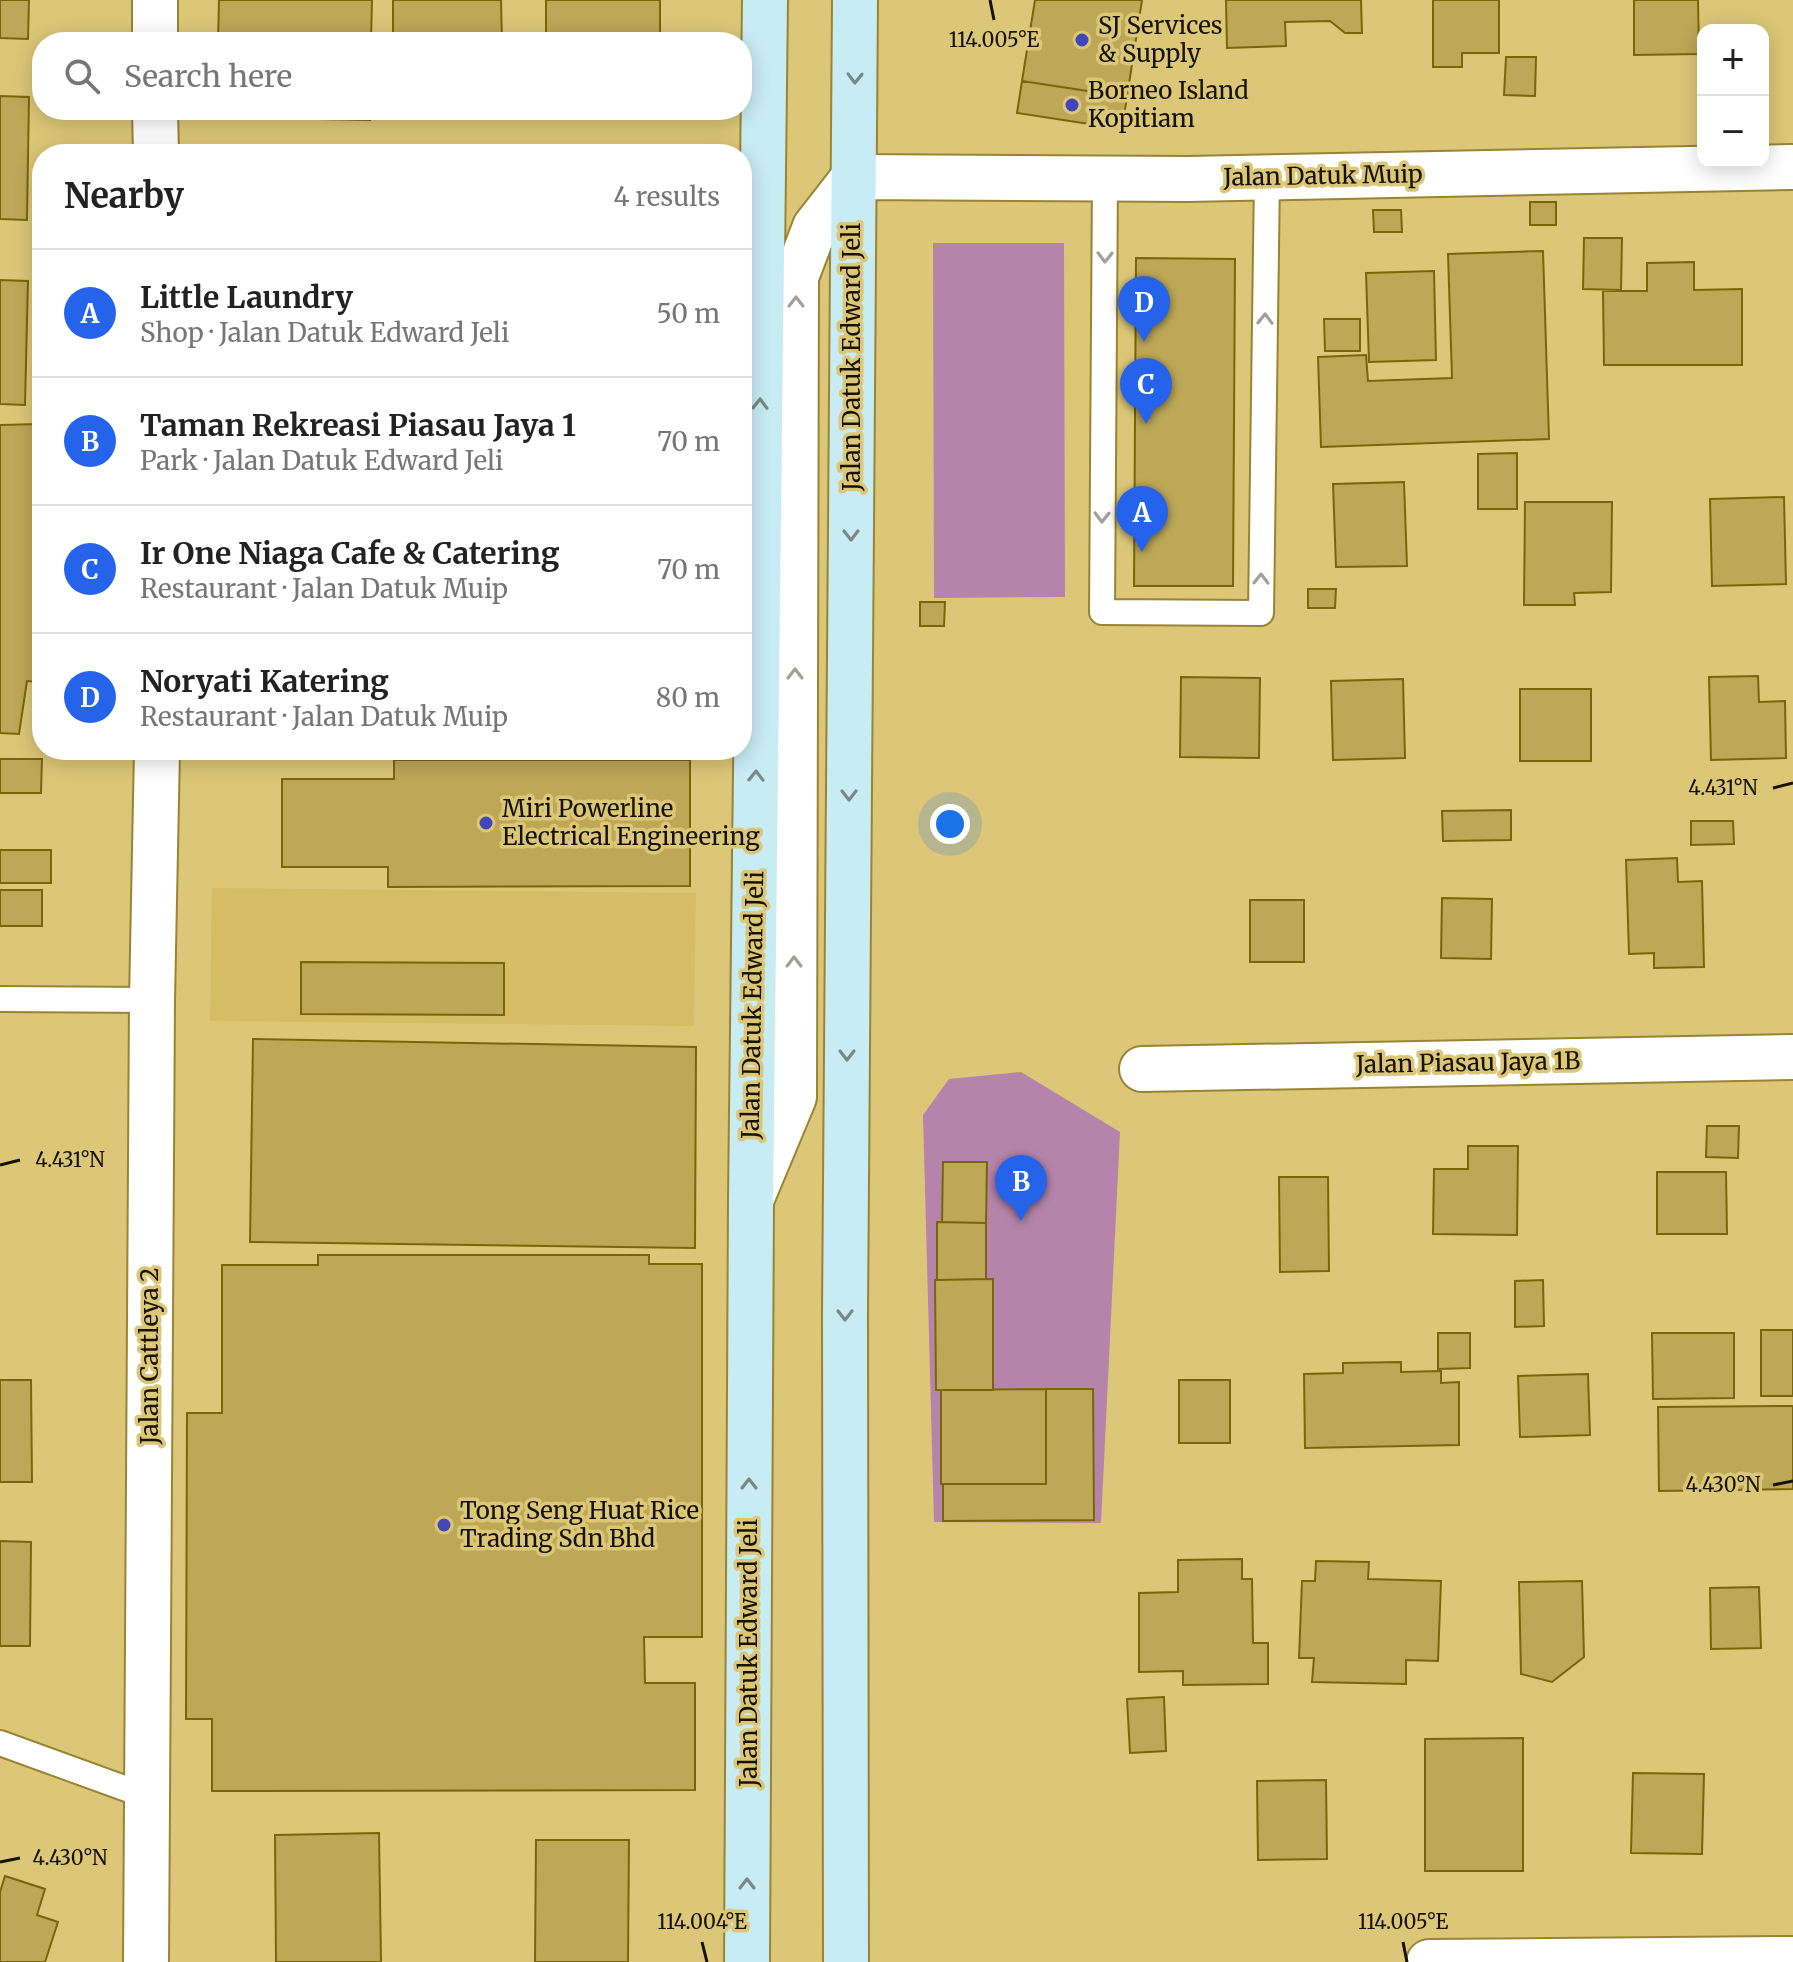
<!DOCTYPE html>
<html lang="en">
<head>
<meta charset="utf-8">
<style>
  body { margin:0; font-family:Merriweather,serif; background:#f6f6f6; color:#222 }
  .controls { position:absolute; right:24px; top:24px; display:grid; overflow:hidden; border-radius:16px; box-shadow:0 4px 20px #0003 }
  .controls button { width:72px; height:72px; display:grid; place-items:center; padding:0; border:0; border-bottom:2px solid #e0e0e0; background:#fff; color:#222; font:40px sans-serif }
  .you { position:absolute; left:950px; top:824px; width:28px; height:28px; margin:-20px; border:6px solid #fff; border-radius:50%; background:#1a73e8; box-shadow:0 0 0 12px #1a73e833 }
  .badge { display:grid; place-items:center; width:52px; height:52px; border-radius:50%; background:#2563eb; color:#fff; font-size:26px; font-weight:700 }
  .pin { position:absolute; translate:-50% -66px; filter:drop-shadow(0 2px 4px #0008) }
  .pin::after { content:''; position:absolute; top:42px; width:28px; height:24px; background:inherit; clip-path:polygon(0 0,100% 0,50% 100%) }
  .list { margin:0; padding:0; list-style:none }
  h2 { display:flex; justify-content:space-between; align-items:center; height:104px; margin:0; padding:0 32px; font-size:34px }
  h2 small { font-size:26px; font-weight:400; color:#767676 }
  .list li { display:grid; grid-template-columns:52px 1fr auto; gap:24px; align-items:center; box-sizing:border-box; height:128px; padding:0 32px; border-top:2px solid #e0e0e0 }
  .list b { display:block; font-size:30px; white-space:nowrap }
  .list p { margin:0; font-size:26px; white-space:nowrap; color:#767676 }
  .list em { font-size:26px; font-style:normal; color:#767676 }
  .icon { flex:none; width:44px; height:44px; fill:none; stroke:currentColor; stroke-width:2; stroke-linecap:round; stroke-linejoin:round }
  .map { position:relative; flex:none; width:1793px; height:1962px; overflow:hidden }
  .search { position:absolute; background:#fff; box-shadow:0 4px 20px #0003; left:32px; top:32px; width:720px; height:88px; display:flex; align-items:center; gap:20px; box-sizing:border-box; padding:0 28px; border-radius:32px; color:#767676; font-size:30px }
  .panel { position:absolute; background:#fff; box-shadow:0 4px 20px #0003; left:32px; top:144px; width:720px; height:616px; border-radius:32px }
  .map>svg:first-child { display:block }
  .built { fill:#d4bd64 }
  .green { fill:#b584aa }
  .building { fill:#bda857; stroke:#7a660a; stroke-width:2 }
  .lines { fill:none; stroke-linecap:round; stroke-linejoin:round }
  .lane-casing { stroke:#988433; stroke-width:28 }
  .street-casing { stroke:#988433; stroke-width:48 }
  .secondary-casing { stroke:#988433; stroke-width:48 }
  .lane { stroke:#fff; stroke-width:24 }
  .street { stroke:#fff; stroke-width:44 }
  .secondary { stroke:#c8ecf4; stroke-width:44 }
  .oneway { stroke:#788986 }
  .oneway2 { stroke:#a2a099 }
  .ticks { fill:none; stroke:#171100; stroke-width:3 }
  .poi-dot { fill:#4146bb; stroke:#dcc778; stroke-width:3 }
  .labels { text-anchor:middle; stroke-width:7; stroke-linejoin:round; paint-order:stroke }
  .poi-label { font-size:24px; fill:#171100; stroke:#dcc778; text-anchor:start }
  .street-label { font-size:24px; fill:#171100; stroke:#dcc778 }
  .ticks-label { font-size:20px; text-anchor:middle; fill:#171100; stroke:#dcc778; stroke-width:7; stroke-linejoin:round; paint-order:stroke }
</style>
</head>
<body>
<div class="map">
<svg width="1793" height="1962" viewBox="0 0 1793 1962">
  <rect width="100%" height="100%" fill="#dcc778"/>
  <path class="built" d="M212,888L696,893L694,1026L210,1021Z"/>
  <path class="green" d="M933,243H1064L1065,597L934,598Z
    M1021,1072L1120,1132L1101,1523L934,1522L923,1115L949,1079Z"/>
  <path class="building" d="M0,0H29L28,39L0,38Z
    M219,0H372L371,42H218Z
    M393,0H501L502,42H393Z
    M546,0H660V42H546Z
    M1035,0H1142L1127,97L1022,81Z
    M1226,0H1361L1362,33H1345L1330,21L1285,22L1286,46L1227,48Z
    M1433,0H1499V53H1462V67H1433Z
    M1634,0H1698L1699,54L1634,55Z
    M1506,57H1536L1535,96L1504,95Z
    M1022,81L1127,97L1122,129L1017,113Z
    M0,96L29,97L27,220L0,219Z
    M217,110H370V120L217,117Z
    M496,152L632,153L496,154Z
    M1530,202H1556V225H1530Z
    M1373,210H1401L1402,232H1374Z
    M1584,238H1622L1621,290L1583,289Z
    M1543,251L1549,439L1321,447L1318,357L1366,355L1368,381L1452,378L1448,254Z
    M1136,258L1235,259L1233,586H1134Z
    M1694,262V290L1742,289V365H1604L1603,291H1647V263Z
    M1434,271L1436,360L1369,362L1366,273Z
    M0,280L28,281L25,405L0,404Z
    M1324,319H1360V351H1325Z
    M39,424L37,682L27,681L19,734L0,733V425Z
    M1517,453V509H1478V454Z
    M1404,482L1407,566L1336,567L1333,484Z
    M1784,497L1786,584L1712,586L1710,499Z
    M1525,502H1612L1611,592L1574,593L1575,605H1524Z
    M1308,589H1336L1335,608H1308Z
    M920,602H945L944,626H920Z
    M1758,676L1759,702L1785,701L1786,758L1711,760L1709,677Z
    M1181,677L1260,678L1259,758L1180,757Z
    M1403,679L1405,758L1333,760L1331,681Z
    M1520,689H1591V761H1520Z
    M0,759H42L41,793H0Z
    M394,760H690V886L388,887V867H282V779H394Z
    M1511,810V840L1443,841L1442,811Z
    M1691,821H1733L1734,844L1691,845Z
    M0,850H51V883H0Z
    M1677,858L1678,882L1702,881L1704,967L1654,968V953L1629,954L1626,860Z
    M0,890H42V926H0Z
    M1442,898L1492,899L1491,959L1441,958Z
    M1250,900H1304V962H1250Z
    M301,962L504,963V1015L301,1014Z
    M253,1039L696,1047L695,1248L250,1242Z
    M1707,1126H1739L1738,1158L1706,1157Z
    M1468,1146H1518L1517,1235L1433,1234L1434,1169H1468Z
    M943,1162H987L986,1223L942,1222Z
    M1657,1172H1726L1727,1234H1657Z
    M1279,1177H1328L1329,1271L1280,1272Z
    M937,1222L986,1223V1279L937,1280Z
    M318,1255H649V1264H702V1637H644L645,1683H695V1790L212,1791V1719H186L187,1413H222V1265H318Z
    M993,1279V1390H936L935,1280Z
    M1543,1280L1544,1326L1515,1327V1281Z
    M1761,1330H1793V1396H1761Z
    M1438,1333H1470V1368L1438,1369Z
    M1652,1333H1734V1398L1653,1399Z
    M1401,1362V1372L1441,1371V1383L1459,1382V1445L1305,1448L1304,1374L1343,1373V1363Z
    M1588,1374L1590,1435L1520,1437L1518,1376Z
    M0,1380H31L32,1482H0Z
    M1179,1380H1230V1443H1179Z
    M1046,1389V1484H941V1390Z
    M1046,1389H1093L1094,1520L943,1521V1484H1046Z
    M1793,1406V1489L1659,1491L1658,1407Z
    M0,1541L31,1542L30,1646H0Z
    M1242,1559V1579H1252L1253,1643H1268V1684L1183,1685V1671L1139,1672V1593L1178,1592V1560Z
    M1316,1561L1369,1562L1368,1579L1441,1581L1438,1661L1406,1660V1684L1312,1682L1314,1658H1299L1302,1581H1315Z
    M1582,1581L1584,1657L1552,1682L1521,1674L1519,1582Z
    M1759,1587L1761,1648L1711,1649L1710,1588Z
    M1164,1697L1166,1751L1130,1753L1127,1699Z
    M1523,1738V1871H1425V1739Z
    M1633,1773L1704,1774L1702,1854L1631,1853Z
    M1326,1780L1327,1859L1258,1860L1257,1781Z
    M379,1833L381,1962H276L275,1835Z
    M536,1840H629L628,1962H535Z
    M5,1876L45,1889L37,1915L58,1922L45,1962H0V1892Z"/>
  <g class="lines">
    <defs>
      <path id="lane" d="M1105,179L1102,612L1261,613L1267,177
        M0,999L152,1000
        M0,1743L146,1796"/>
      <path id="street" d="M155,0V42
        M155,110L156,154
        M1142,1069L1793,1057
        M751,1200L794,1097L796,277L815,227L854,177L1188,179L1793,167
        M146,1962L152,1000L157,750
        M1429,1962L1793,1959"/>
      <path id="secondary" d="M747,1962L751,1200L765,0
        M846,1962L845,1313L855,0"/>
    </defs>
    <use href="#lane" class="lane-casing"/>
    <use href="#street" class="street-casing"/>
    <use href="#secondary" class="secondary-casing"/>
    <use href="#lane" class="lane"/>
    <use href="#street" class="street"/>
    <use href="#secondary" class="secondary"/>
  </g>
  <defs><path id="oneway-chevron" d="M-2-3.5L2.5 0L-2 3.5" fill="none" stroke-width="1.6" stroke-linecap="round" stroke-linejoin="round" transform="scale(2)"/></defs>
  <g class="oneway">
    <use href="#oneway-chevron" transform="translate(855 78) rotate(91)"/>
    <use href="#oneway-chevron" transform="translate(760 404) rotate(-89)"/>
    <use href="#oneway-chevron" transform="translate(851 535) rotate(90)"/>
    <use href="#oneway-chevron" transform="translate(756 776) rotate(-89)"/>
    <use href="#oneway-chevron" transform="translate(849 795) rotate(90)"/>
    <use href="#oneway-chevron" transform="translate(847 1055) rotate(90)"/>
    <use href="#oneway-chevron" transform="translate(845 1315) rotate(90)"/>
    <use href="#oneway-chevron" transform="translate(749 1484) rotate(-90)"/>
    <use href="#oneway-chevron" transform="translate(747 1884) rotate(-90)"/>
  </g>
  <g class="oneway2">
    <use href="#oneway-chevron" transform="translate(1105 257) rotate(91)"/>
    <use href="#oneway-chevron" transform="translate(796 302) rotate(-90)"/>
    <use href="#oneway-chevron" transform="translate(1265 319) rotate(-89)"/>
    <use href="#oneway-chevron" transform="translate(1102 517) rotate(91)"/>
    <use href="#oneway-chevron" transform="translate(1261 579) rotate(-89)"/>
    <use href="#oneway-chevron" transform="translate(795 674) rotate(-90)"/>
    <use href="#oneway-chevron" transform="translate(794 962) rotate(-90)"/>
  </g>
  <path class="ticks" d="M990,0L994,20M1773,788L1793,783M0,1165L20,1160M1773,1485L1793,1481M0,1862L20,1858M702,1942L707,1962M1403,1942L1407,1962"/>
  <g class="poi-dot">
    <circle cx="1082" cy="40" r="8"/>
    <circle cx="1072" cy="105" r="8"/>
    <circle cx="486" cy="823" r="8"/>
    <circle cx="444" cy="1525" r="8"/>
  </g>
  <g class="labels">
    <g class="poi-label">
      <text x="1098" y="34">SJ Services<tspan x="1098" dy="28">&amp; Supply</tspan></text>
      <text x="1088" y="99">Borneo Island<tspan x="1088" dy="28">Kopitiam</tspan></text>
      <text x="502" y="817">Miri Powerline<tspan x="502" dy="28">Electrical Engineering</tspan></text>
      <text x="460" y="1519">Tong Seng Huat Rice<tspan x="460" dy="28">Trading Sdn Bhd</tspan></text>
    </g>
    <g class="street-label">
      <text transform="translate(1323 176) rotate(-1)" y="8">Jalan Datuk Muip</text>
      <text transform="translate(852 357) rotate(-90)" y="8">Jalan Datuk Edward Jeli</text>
      <text transform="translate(753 1005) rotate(-89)" y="8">Jalan Datuk Edward Jeli</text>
      <text transform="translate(1468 1063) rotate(-1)" y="8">Jalan Piasau Jaya 1B</text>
      <text transform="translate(150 1356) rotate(-90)" y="8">Jalan Cattleya 2</text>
      <text transform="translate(749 1653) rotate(-90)" y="8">Jalan Datuk Edward Jeli</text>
    </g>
  </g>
  <g class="ticks-label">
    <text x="994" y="47">114.005°E</text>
    <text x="1723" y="795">4.431°N</text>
    <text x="70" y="1167">4.431°N</text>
    <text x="1723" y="1492">4.430°N</text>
    <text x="70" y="1865">4.430°N</text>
    <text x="702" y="1929">114.004°E</text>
    <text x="1403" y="1929">114.005°E</text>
  </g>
</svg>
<div class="controls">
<button>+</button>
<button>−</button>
</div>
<div class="you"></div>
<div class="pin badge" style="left:1142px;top:552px">A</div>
<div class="pin badge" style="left:1021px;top:1221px">B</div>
<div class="pin badge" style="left:1146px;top:424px">C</div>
<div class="pin badge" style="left:1144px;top:342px">D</div>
<div class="search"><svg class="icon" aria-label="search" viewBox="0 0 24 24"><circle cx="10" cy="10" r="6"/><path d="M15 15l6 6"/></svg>Search here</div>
<section class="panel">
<h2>Nearby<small>4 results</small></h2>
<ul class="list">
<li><span class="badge">A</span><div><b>Little Laundry</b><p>Shop · Jalan Datuk Edward Jeli</p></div><em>50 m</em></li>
<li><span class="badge">B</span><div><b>Taman Rekreasi Piasau Jaya 1</b><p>Park · Jalan Datuk Edward Jeli</p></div><em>70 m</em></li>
<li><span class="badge">C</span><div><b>Ir One Niaga Cafe &amp; Catering</b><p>Restaurant · Jalan Datuk Muip</p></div><em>70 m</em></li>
<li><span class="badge">D</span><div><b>Noryati Katering</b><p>Restaurant · Jalan Datuk Muip</p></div><em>80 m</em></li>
</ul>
</section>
</div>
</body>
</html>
